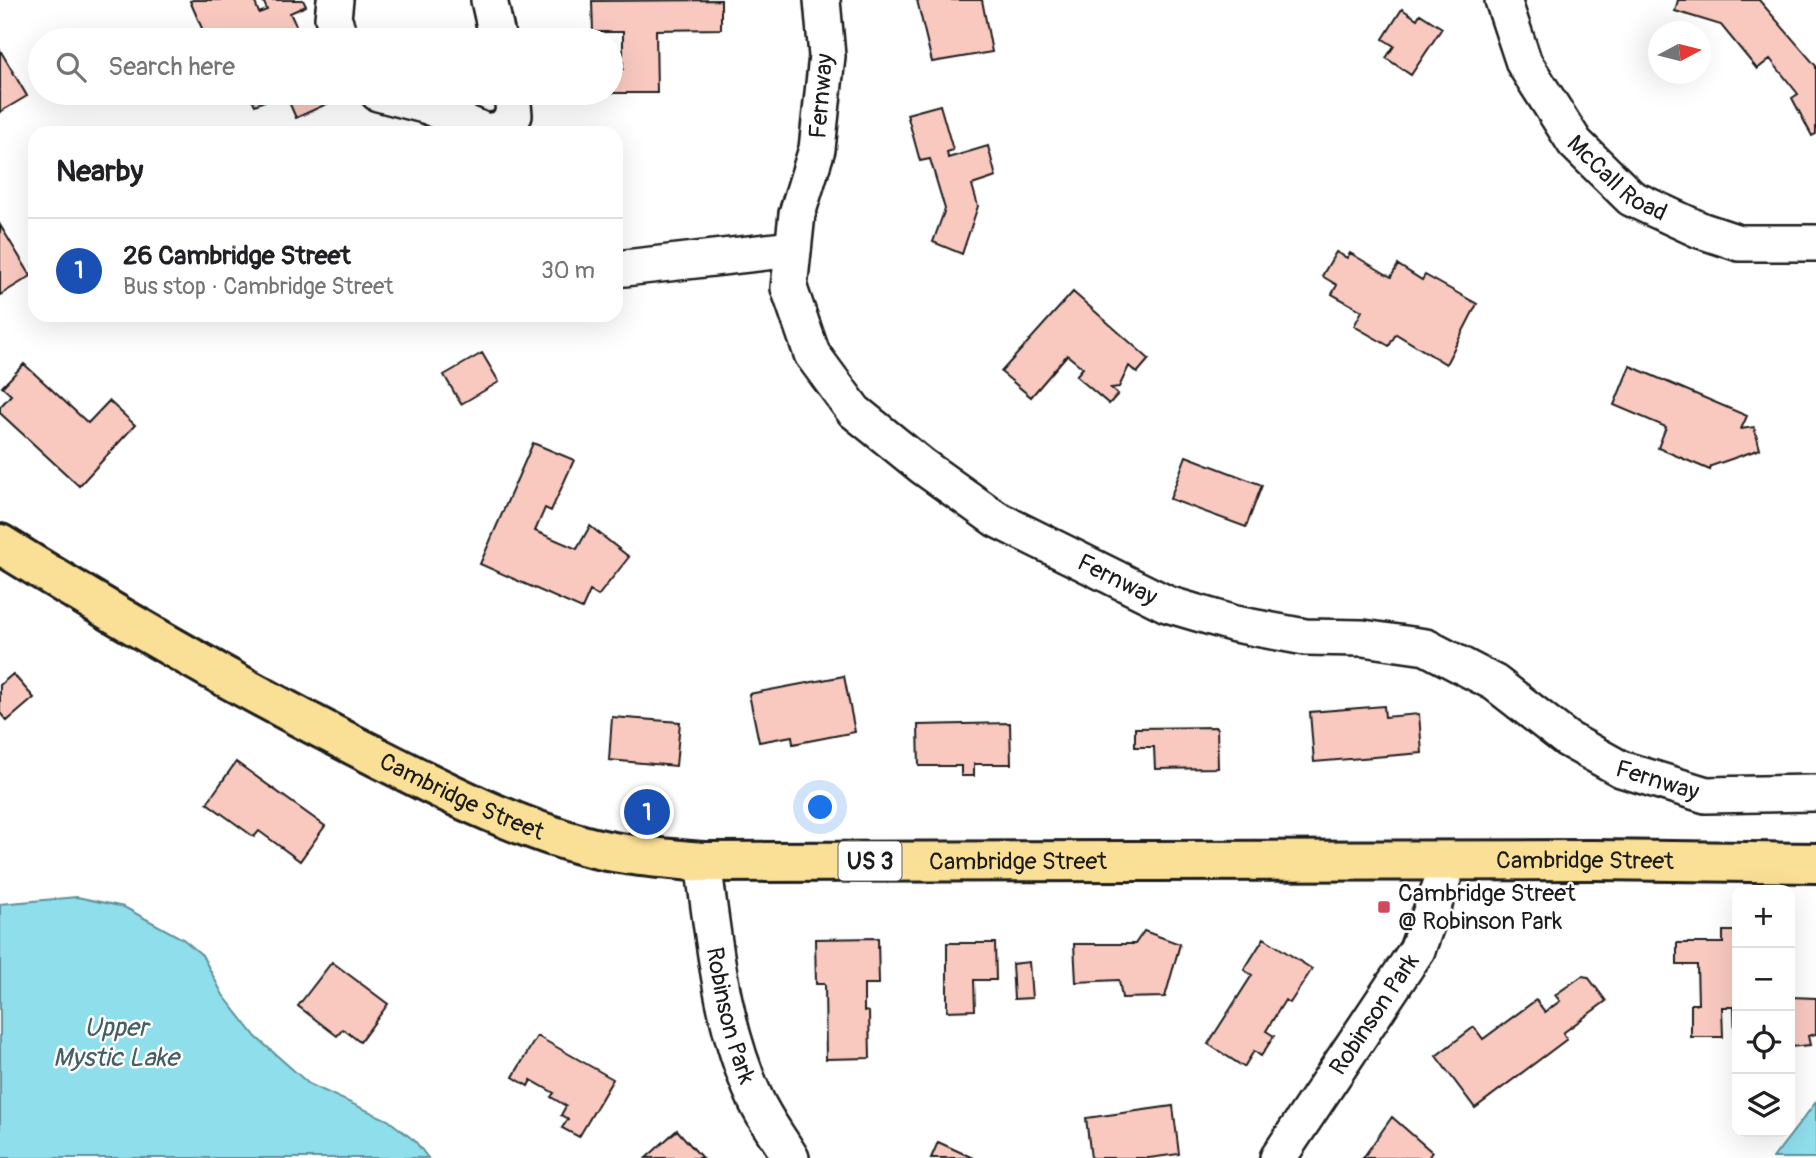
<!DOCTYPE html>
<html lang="en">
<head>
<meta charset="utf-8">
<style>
  body { margin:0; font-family:Pangolin,sans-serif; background:#f2f2f2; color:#202124 }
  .controls { position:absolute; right:21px; bottom:21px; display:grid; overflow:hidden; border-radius:14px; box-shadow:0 7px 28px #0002 }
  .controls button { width:63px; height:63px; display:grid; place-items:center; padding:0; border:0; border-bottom:2px solid #e0e0e0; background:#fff; color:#202124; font:35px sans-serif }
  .compass { position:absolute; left:1648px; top:21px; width:63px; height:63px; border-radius:50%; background:#fff; box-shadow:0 7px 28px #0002; rotate:83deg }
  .you { position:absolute; left:821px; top:808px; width:24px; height:24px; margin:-18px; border:5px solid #fff; border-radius:50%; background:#1a73e8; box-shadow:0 0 0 10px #1a73e833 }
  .badge { display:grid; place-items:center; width:46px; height:46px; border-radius:50%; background:#0f766e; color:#fff; font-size:23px; font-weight:700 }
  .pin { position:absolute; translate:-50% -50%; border:4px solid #fff; box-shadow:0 2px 7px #0006 }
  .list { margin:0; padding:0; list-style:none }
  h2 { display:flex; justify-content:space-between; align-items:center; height:91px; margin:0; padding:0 28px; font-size:30px }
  h2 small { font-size:23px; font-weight:400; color:#757577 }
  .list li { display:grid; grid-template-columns:46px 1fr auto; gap:21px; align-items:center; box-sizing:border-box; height:105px; padding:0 28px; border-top:2px solid #e0e0e0 }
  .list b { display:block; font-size:26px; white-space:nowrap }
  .list p { margin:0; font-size:23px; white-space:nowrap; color:#757577 }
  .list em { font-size:23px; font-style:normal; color:#757577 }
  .icon { flex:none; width:38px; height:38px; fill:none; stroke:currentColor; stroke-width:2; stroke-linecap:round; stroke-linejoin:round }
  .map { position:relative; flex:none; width:1816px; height:1158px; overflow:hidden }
  .search { position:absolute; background:#fff; box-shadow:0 7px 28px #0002; left:28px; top:28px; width:595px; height:77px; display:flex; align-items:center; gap:18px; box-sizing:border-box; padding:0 24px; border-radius:38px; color:#757577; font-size:26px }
  .panel { position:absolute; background:#fff; box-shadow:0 7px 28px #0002; left:28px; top:126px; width:595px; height:196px; border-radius:21px }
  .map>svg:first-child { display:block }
  .water { fill:#8fdeeb; stroke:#619098; stroke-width:2 }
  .building { fill:#f9c9c0; stroke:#1c1c1c; stroke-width:2 }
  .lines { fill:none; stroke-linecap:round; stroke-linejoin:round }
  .minor-casing { stroke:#1c1c1c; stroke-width:40 }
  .highway-casing { stroke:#1c1c1c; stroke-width:44 }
  .minor { stroke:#fff; stroke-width:35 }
  .highway { stroke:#fadf96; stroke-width:38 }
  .poi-dot { fill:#d1495b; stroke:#fff; stroke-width:2.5 }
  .labels { text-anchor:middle; stroke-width:5; stroke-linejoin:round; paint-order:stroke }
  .shield { fill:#fff; stroke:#606060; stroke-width:2 }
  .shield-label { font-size:23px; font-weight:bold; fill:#1c1c1c }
  .street-label { font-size:24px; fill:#1c1c1c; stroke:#fff }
  .poi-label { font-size:24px; fill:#1c1c1c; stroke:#fff; text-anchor:start }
  .water-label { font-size:26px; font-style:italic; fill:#446064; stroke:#fff }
</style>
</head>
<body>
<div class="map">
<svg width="1816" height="1158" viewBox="0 0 1816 1158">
  <rect width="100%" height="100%" fill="#fff"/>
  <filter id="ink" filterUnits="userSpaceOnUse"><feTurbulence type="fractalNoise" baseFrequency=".0143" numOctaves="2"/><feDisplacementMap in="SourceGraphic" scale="14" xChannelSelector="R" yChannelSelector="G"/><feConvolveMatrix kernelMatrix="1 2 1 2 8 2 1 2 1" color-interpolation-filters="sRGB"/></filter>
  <g filter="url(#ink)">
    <path class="water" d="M77,897L124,907L183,939L202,955L223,995L256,1037L309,1084L388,1120L415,1141L428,1158H0V904Z
      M1816,1102V1158H1773Z"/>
    <path class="building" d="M193,0H254L259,13L267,10L263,0H303L306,6L290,13L303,40H207L190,1Z
      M721,0V29L656,30L657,93H612V69H623V32H593L592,1Z
      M917,0H982L992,52L932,62Z
      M1678,0H1759L1816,66V134L1812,136L1792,98L1798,94L1770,59L1757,69L1721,25L1675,11Z
      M1402,9L1417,19L1420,14L1442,28L1411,75L1386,58L1394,46L1383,39Z
      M0,50L27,96L0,112Z
      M249,93H283L255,105Z
      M285,93H327L331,102L296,118Z
      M940,105L953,150L947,152L948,158L988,146L996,177L972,185L978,206L962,254L933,242L945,209L930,159L920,161L907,114Z
      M0,225L31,276L0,295Z
      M1336,252L1347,258L1350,253L1391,277L1398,265L1422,280L1425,275L1477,304L1446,364L1396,334L1389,346L1354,326L1362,311L1332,294L1337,285L1322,276Z
      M1073,292L1149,359L1137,373L1129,366L1119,387L1111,388L1118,394L1109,404L1076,376L1083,368L1067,355L1031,397L1001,372Z
      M482,353L499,382L461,404L444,375Z
      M24,364L88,423L109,401L135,425L79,486L0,413V407L11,395L2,387Z
      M1630,366L1747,416L1741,429L1754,427L1760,449L1711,466L1710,470L1658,448L1666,427L1614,405Z
      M533,443L574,460L551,511L545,508L535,531L577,549L590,526L629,557L598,596L590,591L582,609L480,564Z
      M1186,456L1262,485L1246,527L1170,499Z
      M13,674L34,698L7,721L0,713V685Z
      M844,676L855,732L793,744L792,736L759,742L749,694Z
      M1384,706L1385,717L1419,714L1422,753L1314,762L1310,712Z
      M612,717L680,722L676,766L609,760Z
      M1010,723L1011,764H974V776H961V766H919L918,725Z
      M1217,727L1218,768L1155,769L1154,747H1135V728Z
      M236,762L325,826L300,861L259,831L254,837L207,803Z
      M1144,931L1180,944L1165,997L1122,998L1119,980L1076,982L1074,944H1135Z
      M1723,931H1737V1038H1735L1734,1007H1722L1723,1037H1691V1004H1698L1697,965H1677V943H1723Z
      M878,938L879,984H864V1011L869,1012L870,1058L826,1059L825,984H816L815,939Z
      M1264,938L1312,969L1290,1003L1285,1000L1266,1031L1274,1036L1261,1056L1254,1051L1244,1067L1208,1044L1252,975L1244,970Z
      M947,943H995L996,980H974L975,1010L947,1011Z
      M332,962L388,1004L360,1042L343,1029L337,1036L298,1006Z
      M1029,962L1032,998L1014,999L1012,964Z
      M1582,976L1588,977L1606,1001L1563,1033L1567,1039L1475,1108L1436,1056L1474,1027L1483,1039L1536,1000L1545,1012L1560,1001L1555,995Z
      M1790,997L1816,998V1034L1808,1036L1810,1045L1790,1047Z
      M537,1036L613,1079L579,1137L562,1128L568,1119L561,1115L566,1106L551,1097L554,1093L531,1080L528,1086L513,1077Z
      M1173,1106L1179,1154L1149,1158H1091L1086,1118Z
      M1392,1117L1432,1152L1428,1158H1363Z
      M677,1130L702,1158H646Z
      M938,1142L973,1158H931Z"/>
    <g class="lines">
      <defs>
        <g id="minor">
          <path d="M335,0L333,18L341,40"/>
          <path d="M489,0L498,40"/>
          <path id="s1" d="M822,0L827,56L817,149L797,214L789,288L812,354L854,411L922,466L996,519L1167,604L1235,624L1305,637L1363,638L1426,647L1495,683L1567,739L1621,769L1706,795L1816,793"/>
          <path id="s2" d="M1503,0L1524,63L1575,143L1631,198L1700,230L1739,243H1816"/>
          <path d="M378,93L428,106L486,132L503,129L514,115L512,93"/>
          <path d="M616,269L793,249"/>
          <path id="s3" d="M703,862C714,941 721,1024 755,1098C764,1119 779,1138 791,1158"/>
          <path id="s4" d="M1278,1158L1417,950L1450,860"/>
        </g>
        <g id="highway">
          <path id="s5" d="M0,544C120,619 242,689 369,753C438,788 507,824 582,845C621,856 663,858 703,862L1594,860L1816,863"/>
        </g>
      </defs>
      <use href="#minor" class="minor-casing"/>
      <use href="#highway" class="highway-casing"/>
      <use href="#minor" class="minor"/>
      <use href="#highway" class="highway"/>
    </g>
  </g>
  <rect class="poi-dot" x="1377" y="900" width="14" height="14" rx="3.5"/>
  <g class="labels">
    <rect class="shield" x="838.5" y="841.5" width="63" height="39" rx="5"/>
    <g class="shield-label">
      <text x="870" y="869">US 3</text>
    </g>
    <g class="street-label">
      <text transform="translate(821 96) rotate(-85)" y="8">Fernway</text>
      <text dy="8" stroke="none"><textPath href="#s2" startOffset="217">McCall Road</textPath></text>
      <text dy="8" stroke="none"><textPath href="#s1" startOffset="747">Fernway</textPath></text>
      <text dy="8" stroke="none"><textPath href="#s1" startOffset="1335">Fernway</textPath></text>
      <text dy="8" stroke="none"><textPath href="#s5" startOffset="527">Cambridge Street</textPath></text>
      <text dy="8" stroke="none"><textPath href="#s5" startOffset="1094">Cambridge Street</textPath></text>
      <text dy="8" stroke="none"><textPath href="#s5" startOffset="1661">Cambridge Street</textPath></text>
      <text dy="8" stroke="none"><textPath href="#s4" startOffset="173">Robinson Park</textPath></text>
      <text dy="8" stroke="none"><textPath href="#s3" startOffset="156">Robinson Park</textPath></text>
    </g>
    <g class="poi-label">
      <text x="1398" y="901">Cambridge Street<tspan x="1398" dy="28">@ Robinson Park</tspan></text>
    </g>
    <g class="water-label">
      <text x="116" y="1036">Upper<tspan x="116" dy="30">Mystic Lake</tspan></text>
    </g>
  </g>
</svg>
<div class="controls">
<button>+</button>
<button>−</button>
<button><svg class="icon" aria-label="locate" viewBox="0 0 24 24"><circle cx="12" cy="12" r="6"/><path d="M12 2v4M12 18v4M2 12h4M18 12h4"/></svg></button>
<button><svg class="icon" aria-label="layers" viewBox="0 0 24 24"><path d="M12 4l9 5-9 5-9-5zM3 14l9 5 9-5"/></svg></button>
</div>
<svg class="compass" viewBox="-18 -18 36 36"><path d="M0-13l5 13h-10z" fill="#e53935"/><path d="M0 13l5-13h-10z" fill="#757577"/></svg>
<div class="you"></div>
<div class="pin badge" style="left:647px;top:812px;background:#1a4fb4">1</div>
<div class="search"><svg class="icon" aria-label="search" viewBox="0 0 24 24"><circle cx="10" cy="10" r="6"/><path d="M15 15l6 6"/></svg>Search here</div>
<section class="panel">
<h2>Nearby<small></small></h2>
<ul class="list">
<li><span class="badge" style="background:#1a4fb4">1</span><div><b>26 Cambridge Street</b><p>Bus stop · Cambridge Street</p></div><em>30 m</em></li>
</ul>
</section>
</div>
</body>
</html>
